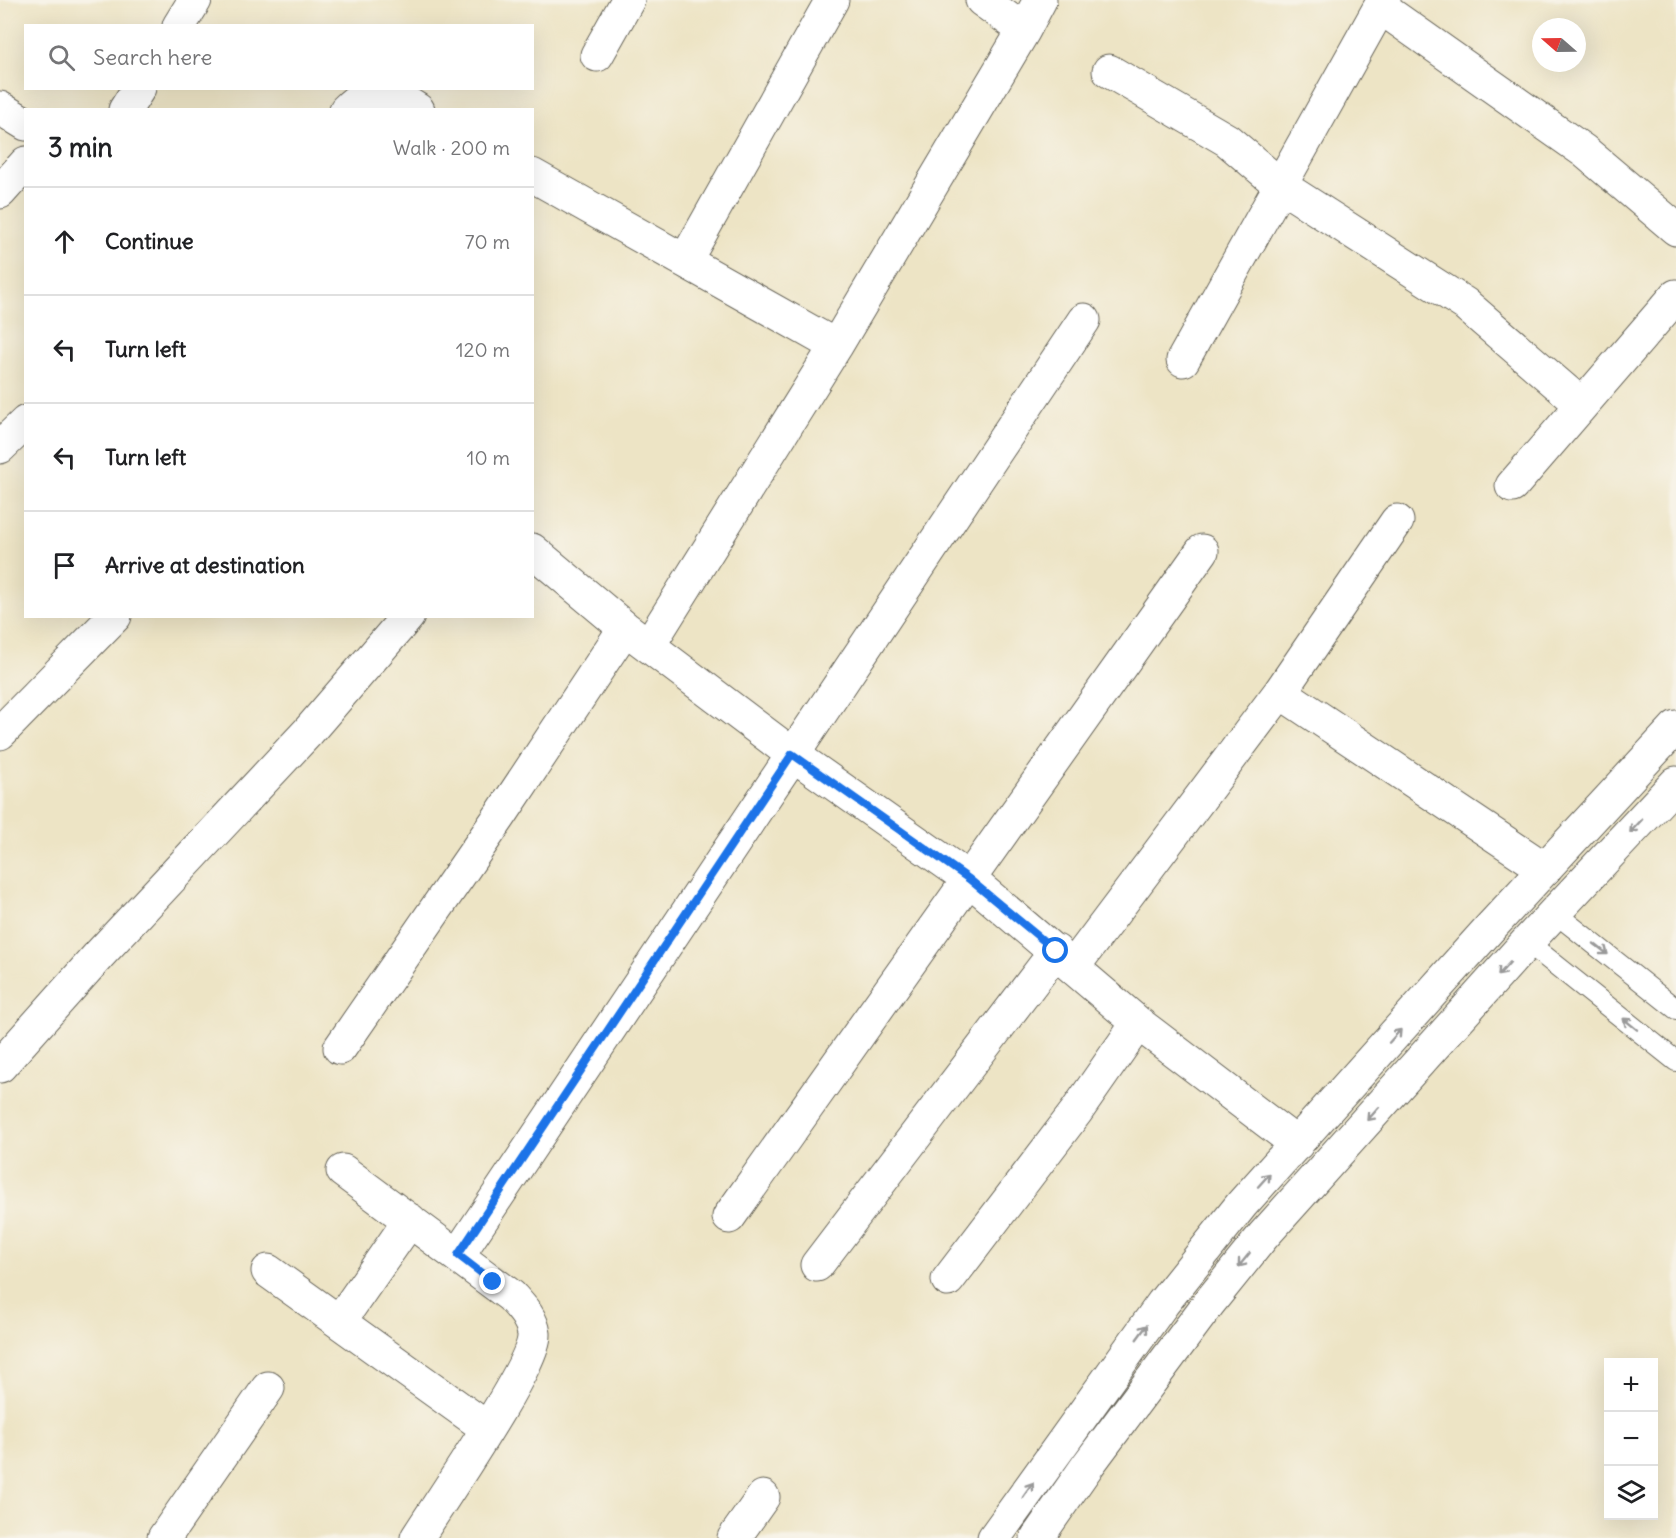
<!DOCTYPE html>
<html lang="en">
<head>
<meta charset="utf-8">
<style>
  body { margin:0; font-family:Delius,sans-serif; background:#f2f2f2; color:#202124 }
  .controls { position:absolute; right:18px; bottom:18px; display:grid; overflow:hidden; border-radius:0px; box-shadow:0 6px 24px #0002 }
  .controls button { width:54px; height:54px; display:grid; place-items:center; padding:0; border:0; border-bottom:2px solid #e0e0e0; background:#fff; color:#202124; font:30px sans-serif }
  .compass { position:absolute; left:1532px; top:18px; width:54px; height:54px; border-radius:50%; background:#fff; box-shadow:0 6px 24px #0002; rotate:290deg }
  .stop { position:absolute; width:18px; height:18px; margin:-14px; border:4px solid #1a73e8; border-radius:50%; background:#fff }
  .stop.end { background:#1a73e8; border-color:#fff; box-shadow:0 2px 6px #0008 }
  .list { margin:0; padding:0; list-style:none }
  h2 { display:flex; justify-content:space-between; align-items:center; height:78px; margin:0; padding:0 24px; font-size:26px }
  h2 small { font-size:20px; font-weight:400; color:#757577 }
  .list li { display:grid; grid-template-columns:39px 1fr auto; gap:18px; align-items:center; box-sizing:border-box; height:108px; padding:0 24px; border-top:2px solid #e0e0e0 }
  .list b { display:block; font-size:22px; white-space:nowrap }
  .list em { font-size:20px; font-style:normal; color:#757577 }
  .icon { flex:none; width:33px; height:33px; fill:none; stroke:currentColor; stroke-width:2; stroke-linecap:round; stroke-linejoin:round }
  .map { position:relative; flex:none; width:1676px; height:1538px; overflow:hidden }
  .search { position:absolute; background:#fff; box-shadow:0 6px 24px #0002; left:24px; top:24px; width:510px; height:66px; display:flex; align-items:center; gap:15px; box-sizing:border-box; padding:0 21px; border-radius:0px; color:#757577; font-size:22px }
  .panel { position:absolute; background:#fff; box-shadow:0 6px 24px #0002; left:24px; top:108px; width:510px; height:510px; border-radius:0px }
  .map>svg:first-child { display:block }
  .lines { fill:none; stroke-linecap:round; stroke-linejoin:round }
  .service-casing { stroke:#656257; stroke-width:22 }
  .minor-casing { stroke:#656257; stroke-width:35 }
  .primary-casing { stroke:#656257; stroke-width:35 }
  .service { stroke:#fff; stroke-width:20 }
  .minor { stroke:#fff; stroke-width:33 }
  .primary { stroke:#fff; stroke-width:33 }
  .oneway { stroke:#999 }
  .route { stroke:#1a73e8; stroke-width:8 }
</style>
</head>
<body>
<div class="map">
<svg width="1676" height="1538" viewBox="0 0 1676 1538">
  <rect width="100%" height="100%" fill="#f7f3e8"/>
  <filter id="ink" filterUnits="userSpaceOnUse"><feTurbulence type="fractalNoise" baseFrequency=".0167" numOctaves="2"/><feDisplacementMap in="SourceGraphic" scale="12" xChannelSelector="R" yChannelSelector="G"/><feConvolveMatrix kernelMatrix="1 2 1 2 8 2 1 2 1" color-interpolation-filters="sRGB"/></filter>
  <filter id="wash" filterUnits="userSpaceOnUse"><feTurbulence type="fractalNoise" baseFrequency=".008" numOctaves="4" result="noise"/><feDisplacementMap in="SourceGraphic" scale="24" xChannelSelector="R" yChannelSelector="G"/><feGaussianBlur stdDeviation="1.35" result="paint"/><feColorMatrix in="noise" values="0 0 0 0 0 0 0 0 0 0 0 0 0 0 0 0 0 1.4 0 .05"/><feComposite in="paint" operator="in"/></filter>
  <g filter="url(#wash)">
    <rect width="100%" height="100%" fill="#ede4c5"/>
  </g>
  <g filter="url(#ink)">
    <g class="lines">
      <defs>
        <path id="service" d="M1555,913L1676,1009
          M1527,942L1676,1061"/>
        <path id="minor" d="M982,0L1024,30
          M1380,7L1584,151L1676,229
          M179,26L195,0
          M597,55L628,0
          M1109,71L1227,140L1281,186L1465,304L1582,405
          M0,108L26,124
          M125,110L139,88
          M346,110C374,82 389,92 418,110
          M532,175L836,346
          M0,192L26,163
          M685,261L832,0
          M1183,360L1384,0
          M0,447L26,422
          M1512,486L1676,296
          M532,550L625,628L792,754L969,879L1138,1023L1297,1144
          M649,645L836,346L1024,30L1040,0
          M1280,692L1545,869
          M0,733L115,616
          M1073,967L1280,692L1397,521
          M340,1048L500,816L625,628
          M0,1066L99,955L308,732L408,616
          M343,1171L511,1296C521,1307 532,1318 534,1334C536,1363 437,1506 417,1538
          M729,1217L1202,551
          M458,1255L1084,320
          M817,1265L1056,951
          M268,1271L487,1428
          M948,1280L1076,1112L1138,1023
          M339,1322L410,1220
          M164,1538L268,1388
          M734,1538L763,1497"/>
        <path id="primary" d="M994,1538L1163,1303L1242,1204L1489,929L1676,727
          M1037,1538L1088,1465L1209,1303L1263,1236L1527,942L1676,783"/>
      </defs>
      <use href="#service" class="service-casing"/>
      <use href="#minor" class="minor-casing"/>
      <use href="#primary" class="primary-casing"/>
      <use href="#service" class="service"/>
      <use href="#minor" class="minor"/>
      <use href="#primary" class="primary"/>
    </g>
    <defs><path id="oneway-shaft" d="M-6 0H5M1.5-3L5.5 0L1.5 3" fill="none" stroke-width="1.6" stroke-linecap="round" stroke-linejoin="round" transform="scale(1.5)"/></defs>
    <g class="oneway">
      <use href="#oneway-shaft" transform="translate(1636 826) rotate(133)"/>
      <use href="#oneway-shaft" transform="translate(1601 949) rotate(38)"/>
      <use href="#oneway-shaft" transform="translate(1504 969) rotate(132)"/>
      <use href="#oneway-shaft" transform="translate(1630 1024) rotate(-141)"/>
      <use href="#oneway-shaft" transform="translate(1395 1036) rotate(-48)"/>
      <use href="#oneway-shaft" transform="translate(1373 1114) rotate(132)"/>
      <use href="#oneway-shaft" transform="translate(1264 1180) rotate(-48)"/>
      <use href="#oneway-shaft" transform="translate(1244 1260) rotate(129)"/>
      <use href="#oneway-shaft" transform="translate(1142 1332) rotate(-54)"/>
      <use href="#oneway-shaft" transform="translate(1028 1490) rotate(-55)"/>
    </g>
  </g>
  <g class="lines" filter="url(#ink)">
    <path class="route" d="M493,1282L458,1255L792,754L969,879L1056,951"/>
  </g>
</svg>
<div class="controls">
<button>+</button>
<button>−</button>
<button><svg class="icon" aria-label="layers" viewBox="0 0 24 24"><path d="M12 4l9 5-9 5-9-5zM3 14l9 5 9-5"/></svg></button>
</div>
<svg class="compass" viewBox="-18 -18 36 36"><path d="M0-13l5 13h-10z" fill="#e53935"/><path d="M0 13l5-13h-10z" fill="#757577"/></svg>
<div class="stop" style="left:1056px;top:951px"></div>
<div class="stop end" style="left:493px;top:1282px"></div>
<div class="search"><svg class="icon" aria-label="search" viewBox="0 0 24 24"><circle cx="10" cy="10" r="6"/><path d="M15 15l6 6"/></svg>Search here</div>
<section class="panel">
<h2>3 min<small>Walk · 200 m</small></h2>
<ul class="list">
<li><svg class="icon" aria-label="ahead" viewBox="0 0 24 24"><path d="M12 20V5M6 11l6-6 6 6"/></svg><div><b>Continue</b></div><em>70 m</em></li>
<li><svg class="icon" aria-label="left" viewBox="0 0 24 24"><path d="M17 20v-9H6M10 6l-5 5 5 5"/></svg><div><b>Turn left</b></div><em>120 m</em></li>
<li><svg class="icon" aria-label="left" viewBox="0 0 24 24"><path d="M17 20v-9H6M10 6l-5 5 5 5"/></svg><div><b>Turn left</b></div><em>10 m</em></li>
<li><svg class="icon" aria-label="arrive" viewBox="0 0 24 24"><path d="M6 21V4h12l-3 4 3 4H6"/></svg><div><b>Arrive at destination</b></div></li>
</ul>
</section>
</div>
</body>
</html>
